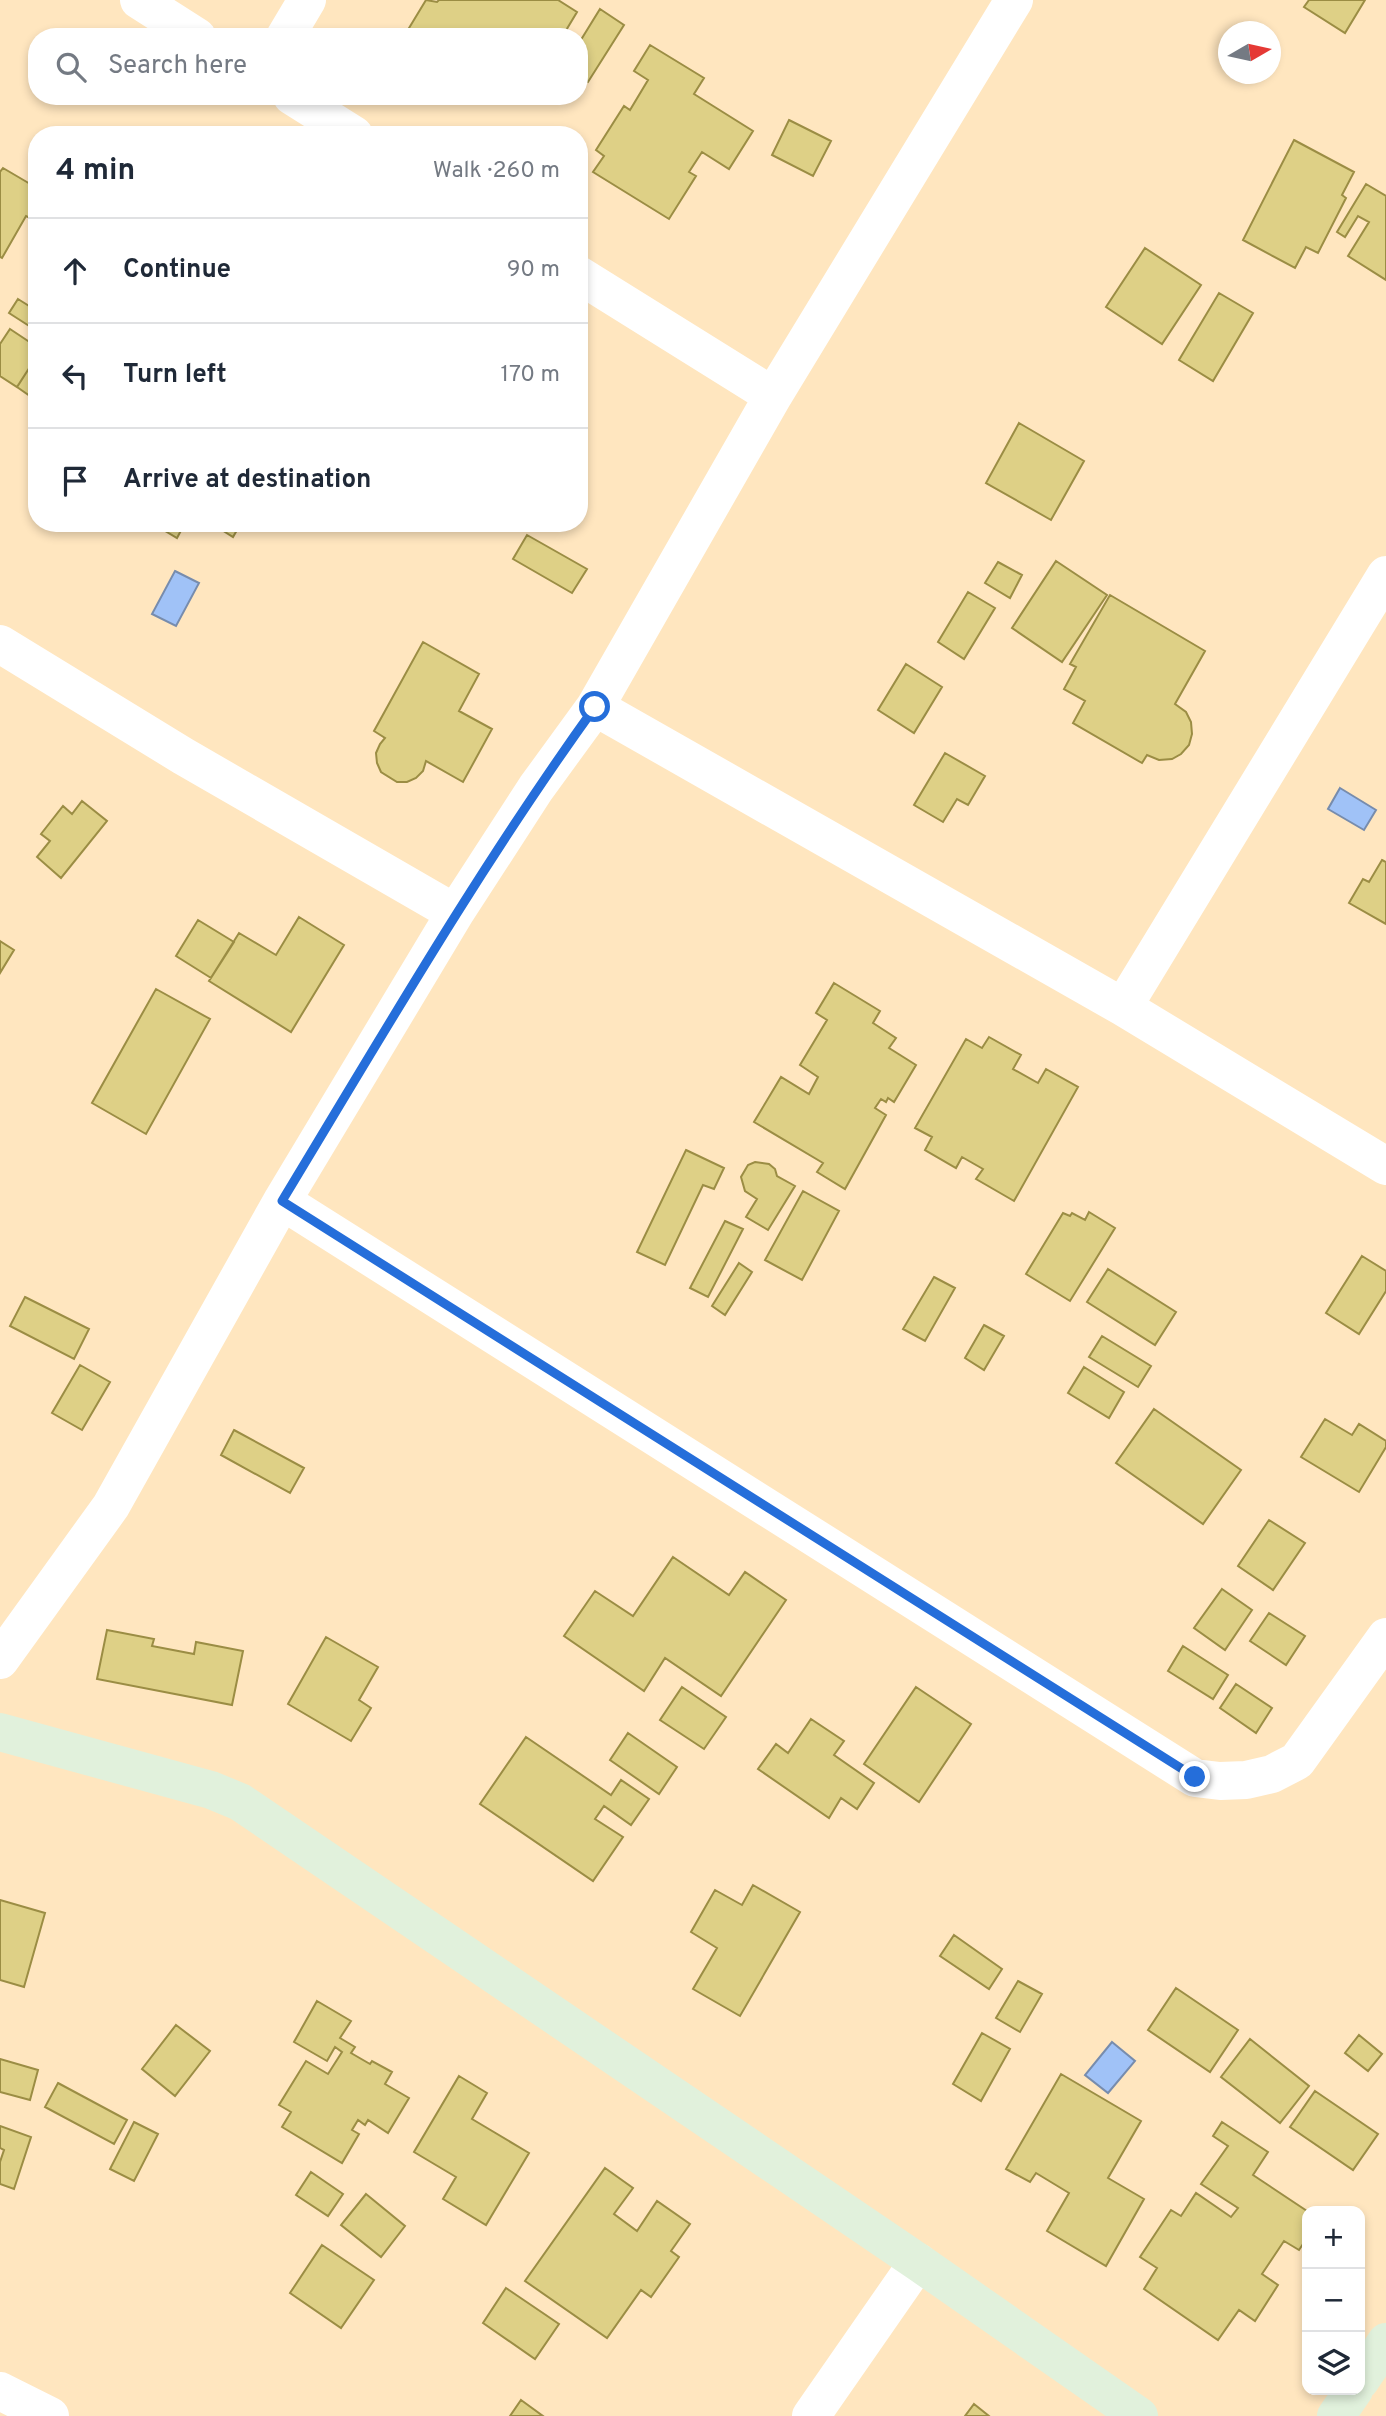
<!DOCTYPE html>
<html lang="en">
<head>
<meta charset="utf-8">
<style>
  body { margin:0; font-family:Overpass,sans-serif; background:#f6f6f7; color:#1f2937 }
  .controls { position:absolute; right:21px; bottom:21px; display:grid; overflow:hidden; border-radius:14px; box-shadow:0 4px 10px #0003 }
  .controls button { width:63px; height:63px; display:grid; place-items:center; padding:0; border:0; border-bottom:2px solid #e0e1e3; background:#fff; color:#1f2937; font:35px sans-serif }
  .compass { position:absolute; left:1218px; top:21px; width:63px; height:63px; border-radius:50%; background:#fff; box-shadow:0 4px 10px #0003; rotate:81deg }
  .stop { position:absolute; width:21px; height:21px; margin:-16px; border:5px solid #256eda; border-radius:50%; background:#fff }
  .stop.end { background:#256eda; border-color:#fff; box-shadow:0 2px 7px #0008 }
  .list { margin:0; padding:0; list-style:none }
  h2 { display:flex; justify-content:space-between; align-items:center; height:91px; margin:0; padding:0 28px; font-size:30px }
  h2 small { font-size:23px; font-weight:400; color:#747a83 }
  .list li { display:grid; grid-template-columns:46px 1fr auto; gap:21px; align-items:center; box-sizing:border-box; height:105px; padding:0 28px; border-top:2px solid #e0e1e3 }
  .list b { display:block; font-size:26px; white-space:nowrap }
  .list em { font-size:23px; font-style:normal; color:#747a83 }
  .icon { flex:none; width:38px; height:38px; fill:none; stroke:currentColor; stroke-width:2; stroke-linecap:round; stroke-linejoin:round }
  .map { position:relative; flex:none; width:1386px; height:2416px; overflow:hidden }
  .search { position:absolute; background:#fff; box-shadow:0 4px 10px #0003; left:28px; top:28px; width:560px; height:77px; display:flex; align-items:center; gap:18px; box-sizing:border-box; padding:0 24px; border-radius:28px; color:#747a83; font-size:26px }
  .panel { position:absolute; background:#fff; box-shadow:0 4px 10px #0003; left:28px; top:126px; width:560px; height:406px; border-radius:28px }
  .map>svg:first-child { display:block }
  .water { fill:#a0c2f7; stroke:#778cad; stroke-width:2 }
  .building { fill:#ded086; stroke:#9b8d44; stroke-width:2 }
  .lines { fill:none; stroke-linecap:round; stroke-linejoin:round }
  .street { stroke:#fff; stroke-width:38 }
  .secondary { stroke:#e1f1dc; stroke-width:38 }
  .route { stroke:#256eda; stroke-width:9 }
</style>
</head>
<body>
<div class="map">
<svg width="1386" height="2416" viewBox="0 0 1386 2416">
  <rect width="100%" height="100%" fill="#ffe6bf"/>
  <path class="water" d="M175,571L199,583L176,626L152,614Z
    M1340,788L1376,810L1364,830L1328,809Z
    M1112,2042L1135,2061L1108,2093L1085,2075Z"/>
  <path class="building" d="M426,0L437,2L439,0H558L577,12L562,37L551,34L549,37H411L406,33Z
    M1309,0H1365L1345,33L1304,7Z
    M600,9L624,25L588,82L579,77V43Z
    M650,45L704,78L694,94L753,131L729,169L702,152L689,172L696,176L669,219L593,172L604,156L596,150L624,106L630,110L648,80L634,71Z
    M789,120L831,141L813,176L772,155Z
    M1294,140L1354,172L1342,195L1346,198L1318,253L1306,247L1295,268L1243,240Z
    M3,168L37,188V215L34,220L26,216L2,258L0,257V172Z
    M1366,184L1386,196V280L1348,256L1369,222L1358,216L1345,237L1337,232Z
    M1145,248L1201,285L1162,344L1106,307Z
    M1219,293L1253,313L1213,381L1179,360Z
    M18,299L37,311V331L9,313Z
    M10,329L37,347V356L17,387L0,376V344Z
    M37,356V407L34,405L37,401L17,387Z
    M1019,423L1084,461L1051,520L986,483Z
    M152,523H185L177,538Z
    M211,523H241L233,537Z
    M527,535L587,569L572,593L513,559Z
    M1056,561L1107,595L1062,662L1012,628Z
    M998,562L1022,575L1010,598L985,583Z
    M968,592L995,608L964,659L938,642Z
    M1110,595L1205,651L1175,704L1186,712L1191,722L1192,734L1189,745L1181,754L1172,759L1159,760L1147,755L1142,763L1073,723L1085,701L1064,689L1076,667L1070,664Z
    M423,642L479,674L459,711L492,729L463,782L426,761L423,771L416,778L407,782H397L381,772L377,763L376,753L380,744L385,738L374,731Z
    M906,664L942,687L914,733L878,710Z
    M945,753L985,776L968,805L957,799L943,822L914,805Z
    M82,801L107,821L61,878L37,857L50,841L41,834L63,806L72,814Z
    M1382,860L1386,862V924L1349,903L1363,879L1369,882Z
    M299,917L344,945L291,1032L209,981L239,933L276,955Z
    M198,920L234,942L211,978L176,956Z
    M0,941L14,950L0,973Z
    M834,983L880,1011L873,1023L896,1038L889,1048L916,1065L894,1102L888,1098L886,1102L881,1099L875,1108L886,1115L845,1189L817,1172L823,1163L754,1122L781,1077L809,1094L818,1077L800,1065L827,1020L816,1013Z
    M156,989L210,1019L146,1134L92,1103Z
    M989,1037L1021,1055L1013,1069L1038,1083L1046,1069L1078,1087L1014,1201L976,1179L983,1169L962,1157L956,1168L925,1150L932,1137L915,1128L966,1039L982,1048Z
    M686,1150L724,1168L714,1189L703,1185L665,1265L637,1252Z
    M755,1162L769,1164L775,1169L777,1176L795,1186L768,1230L746,1217L757,1199L745,1191L741,1177L748,1165Z
    M803,1191L839,1211L802,1280L765,1260Z
    M1089,1212L1115,1228L1070,1301L1026,1274L1063,1213L1070,1216L1072,1213L1085,1220Z
    M725,1221L743,1229L708,1297L690,1288Z
    M1362,1256L1386,1271V1291L1359,1334L1326,1313Z
    M739,1263L752,1272L725,1315L712,1306Z
    M1108,1269L1176,1312L1155,1345L1087,1302Z
    M934,1277L955,1288L925,1341L903,1329Z
    M25,1297L89,1329L74,1359L10,1326Z
    M984,1325L1004,1336L984,1370L965,1358Z
    M1102,1336L1151,1366L1138,1387L1089,1357Z
    M80,1365L110,1382L82,1430L52,1413Z
    M1084,1367L1124,1392L1109,1418L1068,1393Z
    M1154,1409L1241,1470L1203,1524L1116,1463Z
    M1325,1419L1352,1435L1359,1424L1386,1441V1447L1359,1492L1301,1457Z
    M234,1430L304,1468L290,1493L221,1455Z
    M1269,1520L1305,1543L1273,1590L1238,1566Z
    M673,1557L729,1595L745,1572L786,1600L721,1696L665,1658L644,1691L564,1636L595,1591L633,1616Z
    M1222,1589L1252,1610L1225,1650L1194,1628Z
    M1269,1613L1305,1636L1286,1665L1250,1641Z
    M107,1630L154,1639L152,1646L194,1654L196,1642L243,1651L232,1705L97,1679Z
    M326,1637L378,1667L359,1700L371,1708L351,1741L288,1704Z
    M1183,1646L1228,1675L1213,1699L1168,1671Z
    M1236,1684L1272,1708L1256,1733L1220,1708Z
    M682,1687L726,1717L704,1749L660,1720Z
    M916,1687L971,1724L919,1802L864,1764Z
    M811,1719L844,1741L834,1755L874,1783L857,1809L841,1798L829,1818L758,1769L776,1744L788,1753Z
    M628,1733L677,1767L659,1794L610,1760Z
    M526,1737L611,1795L621,1780L649,1799L631,1825L604,1806L595,1819L623,1837L593,1881L480,1804Z
    M753,1885L800,1912L740,2016L693,1989L717,1948L691,1932L715,1890L742,1905Z
    M0,1900L45,1913L24,1987L0,1980Z
    M954,1935L1002,1969L989,1989L940,1956Z
    M1018,1981L1042,1994L1020,2032L996,2018Z
    M1176,1988L1238,2030L1210,2072L1148,2030Z
    M317,2001L351,2021L340,2038L355,2047L351,2053L370,2064L372,2061L392,2072L385,2084L409,2098L388,2133L368,2120L365,2125L358,2120L352,2130L359,2134L342,2163L282,2127L291,2112L279,2105L306,2061L328,2074L342,2052L335,2047L327,2061L294,2042Z
    M176,2025L210,2051L175,2096L142,2069Z
    M982,2033L1010,2049L981,2101L953,2084Z
    M1359,2035L1382,2054L1368,2071L1345,2053Z
    M1250,2039L1309,2086L1280,2123L1221,2077Z
    M0,2059L38,2070L30,2100L0,2092Z
    M1061,2074L1141,2121L1108,2178L1144,2199L1106,2266L1047,2231L1069,2193L1036,2173L1030,2182L1006,2169Z
    M459,2076L487,2093L472,2119L529,2153L486,2225L443,2199L456,2177L414,2152Z
    M58,2083L127,2120L114,2144L45,2107Z
    M1315,2091L1378,2134L1353,2170L1290,2127Z
    M134,2122L158,2134L134,2181L110,2169Z
    M1222,2122L1268,2152L1253,2175L1307,2211V2238L1299,2250L1284,2241L1262,2274L1278,2285L1255,2321L1239,2310L1218,2340L1144,2289L1157,2268L1140,2257L1171,2210L1181,2216L1196,2193L1231,2217L1238,2208L1201,2184L1228,2146L1213,2136Z
    M0,2126L31,2137L14,2189L0,2184V2162L4,2150L0,2148Z
    M605,2168L633,2188L614,2214L637,2231L657,2201L690,2224L671,2251L679,2257L651,2297L641,2290L607,2338L525,2281Z
    M311,2172L343,2194L328,2216L296,2195Z
    M366,2194L405,2226L381,2257L341,2225Z
    M322,2245L374,2280L341,2328L290,2293Z
    M506,2288L559,2324L535,2359L483,2323Z
    M521,2400L543,2416H510Z
    M974,2404L989,2416H965Z"/>
  <g class="lines">
    <path class="street" d="M139,0L197,37
      M285,37L307,0
      M292,96L354,135
      M579,275L773,396
      M0,644L183,756L455,913
      M595,707L1123,1007L1386,1166
      M1123,1007L1386,575
      M282,1201L1195,1778L1220,1781L1246,1780L1272,1774L1297,1761L1386,1637
      M0,1660L111,1506L282,1201L455,913L536,788L595,707L773,396L1014,0
      M0,2391L50,2416
      M811,2416L918,2262"/>
    <path class="secondary" d="M0,1732L211,1790L240,1802L918,2262L1139,2416
      M1360,2381L1386,2342
      M1336,2416L1354,2390"/>
  </g>
  <g class="lines">
    <path class="route" d="M595,707C481,865 383,1034 282,1201L1195,1777"/>
  </g>
</svg>
<div class="controls">
<button>+</button>
<button>−</button>
<button><svg class="icon" aria-label="layers" viewBox="0 0 24 24"><path d="M12 4l9 5-9 5-9-5zM3 14l9 5 9-5"/></svg></button>
</div>
<svg class="compass" viewBox="-18 -18 36 36"><path d="M0-13l5 13h-10z" fill="#e53935"/><path d="M0 13l5-13h-10z" fill="#747a83"/></svg>
<div class="stop" style="left:595px;top:707px"></div>
<div class="stop end" style="left:1195px;top:1777px"></div>
<div class="search"><svg class="icon" aria-label="search" viewBox="0 0 24 24"><circle cx="10" cy="10" r="6"/><path d="M15 15l6 6"/></svg>Search here</div>
<section class="panel">
<h2>4 min<small>Walk · 260 m</small></h2>
<ul class="list">
<li><svg class="icon" aria-label="ahead" viewBox="0 0 24 24"><path d="M12 20V5M6 11l6-6 6 6"/></svg><div><b>Continue</b></div><em>90 m</em></li>
<li><svg class="icon" aria-label="left" viewBox="0 0 24 24"><path d="M17 20v-9H6M10 6l-5 5 5 5"/></svg><div><b>Turn left</b></div><em>170 m</em></li>
<li><svg class="icon" aria-label="arrive" viewBox="0 0 24 24"><path d="M6 21V4h12l-3 4 3 4H6"/></svg><div><b>Arrive at destination</b></div></li>
</ul>
</section>
</div>
</body>
</html>
